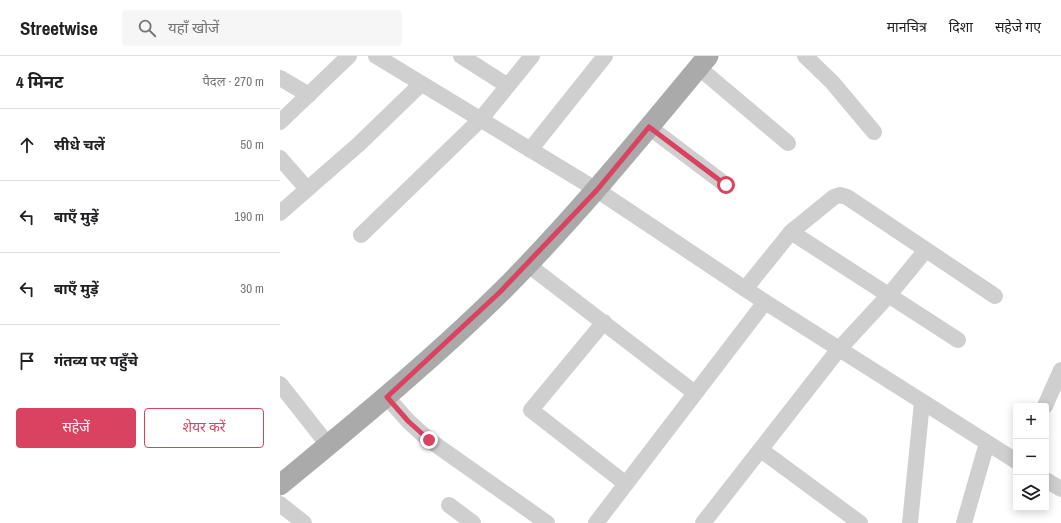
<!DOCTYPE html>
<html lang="hi">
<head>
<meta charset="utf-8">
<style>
  body { margin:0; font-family:"Archivo Narrow","Noto Sans Devanagari",sans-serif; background:#f6f6f6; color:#202124 }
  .controls { position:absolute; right:12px; bottom:12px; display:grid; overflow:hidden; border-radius:4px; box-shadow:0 2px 10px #0003 }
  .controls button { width:36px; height:36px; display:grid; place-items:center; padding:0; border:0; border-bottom:1px solid #e0e0e0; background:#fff; color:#202124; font:20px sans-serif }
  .stop { position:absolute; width:12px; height:12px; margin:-9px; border:3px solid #da4261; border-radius:50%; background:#fff }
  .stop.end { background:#da4261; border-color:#fff; box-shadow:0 1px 4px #0008 }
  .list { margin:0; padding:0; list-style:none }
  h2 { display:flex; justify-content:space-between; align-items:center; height:52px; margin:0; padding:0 16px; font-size:17px }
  h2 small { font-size:13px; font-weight:400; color:#757577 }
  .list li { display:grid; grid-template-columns:26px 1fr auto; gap:12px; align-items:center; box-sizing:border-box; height:72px; padding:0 16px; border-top:1px solid #e0e0e0 }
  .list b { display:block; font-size:15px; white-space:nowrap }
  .list em { font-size:13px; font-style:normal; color:#757577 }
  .actions { display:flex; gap:8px; padding:12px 16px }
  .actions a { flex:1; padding:9px 0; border:1px solid #da4261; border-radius:4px; text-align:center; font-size:14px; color:#da4261 }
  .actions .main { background:#da4261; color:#fff }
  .icon { flex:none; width:22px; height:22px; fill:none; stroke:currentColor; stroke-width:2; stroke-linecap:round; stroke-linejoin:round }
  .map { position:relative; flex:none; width:781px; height:467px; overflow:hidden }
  header { display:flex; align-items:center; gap:24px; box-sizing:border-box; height:56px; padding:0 20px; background:#fff; border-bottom:1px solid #e0e0e0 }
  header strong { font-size:19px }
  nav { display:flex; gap:22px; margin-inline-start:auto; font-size:14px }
  .search { width:280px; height:36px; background:#f6f6f6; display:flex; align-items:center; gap:10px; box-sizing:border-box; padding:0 14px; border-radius:4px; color:#757577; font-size:15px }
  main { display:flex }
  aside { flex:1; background:#fff }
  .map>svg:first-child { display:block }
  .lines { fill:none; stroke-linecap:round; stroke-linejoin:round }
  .minor { stroke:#cfcfcf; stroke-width:16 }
  .major { stroke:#aaa; stroke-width:21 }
  .route { stroke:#da4261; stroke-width:5 }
</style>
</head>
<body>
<header>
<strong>Streetwise</strong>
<div class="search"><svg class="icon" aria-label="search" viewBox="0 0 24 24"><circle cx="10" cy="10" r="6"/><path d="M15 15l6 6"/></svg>यहाँ खोजें</div>
<nav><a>मानचित्र</a><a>दिशा</a><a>सहेजे गए</a></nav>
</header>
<main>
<aside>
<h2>4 मिनट<small>पैदल · 270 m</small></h2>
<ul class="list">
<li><svg class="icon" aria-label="ahead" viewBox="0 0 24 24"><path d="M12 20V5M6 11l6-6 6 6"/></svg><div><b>सीधे चलें</b></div><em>50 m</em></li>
<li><svg class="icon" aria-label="left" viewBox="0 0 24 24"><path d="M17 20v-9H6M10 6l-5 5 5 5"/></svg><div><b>बाएँ मुड़ें</b></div><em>190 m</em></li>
<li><svg class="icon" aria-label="left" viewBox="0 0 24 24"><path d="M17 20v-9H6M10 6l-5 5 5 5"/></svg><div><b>बाएँ मुड़ें</b></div><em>30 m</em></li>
<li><svg class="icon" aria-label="arrive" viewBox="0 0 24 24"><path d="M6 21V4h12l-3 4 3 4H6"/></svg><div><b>गंतव्य पर पहुँचे</b></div></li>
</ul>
<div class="actions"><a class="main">सहेजें</a><a>शेयर करें</a></div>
</aside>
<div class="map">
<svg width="781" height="467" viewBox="0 0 781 467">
  <rect width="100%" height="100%" fill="#fff"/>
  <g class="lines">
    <path class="minor" d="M96,0L317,134L485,246L736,405
      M181,0L228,30
      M525,0L552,26L594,76
      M418,11L508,87
      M0,22L29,39
      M0,66L69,0
      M369,71L446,129
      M250,94L325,0
      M0,102L27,133
      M0,157L79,88L141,28
      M511,176L678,284
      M81,179L200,64L252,0
      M247,208L415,337
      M465,233L511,176L554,141L560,139L567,141L715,240
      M324,266L251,354L346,428
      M0,328L48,389
      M107,341L128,365L149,384L267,467
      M765,350L781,314
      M481,394L580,467
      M766,424L781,433
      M0,448L24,467
      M169,449L193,467
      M316,467L485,246
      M423,467L559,293L609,239L646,194
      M630,467L642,346
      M684,467L707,387"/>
    <path class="major" d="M0,429C75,367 151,305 221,236C295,162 361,81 428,0"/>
  </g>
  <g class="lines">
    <path class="route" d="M149,384L128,365L107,341L220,236L317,134L369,71L446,129"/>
  </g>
</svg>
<div class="controls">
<button>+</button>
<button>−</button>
<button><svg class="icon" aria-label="layers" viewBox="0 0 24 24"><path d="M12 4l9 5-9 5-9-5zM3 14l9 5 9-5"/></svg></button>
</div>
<div class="stop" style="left:446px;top:129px"></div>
<div class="stop end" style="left:149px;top:384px"></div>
</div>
</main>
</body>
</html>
